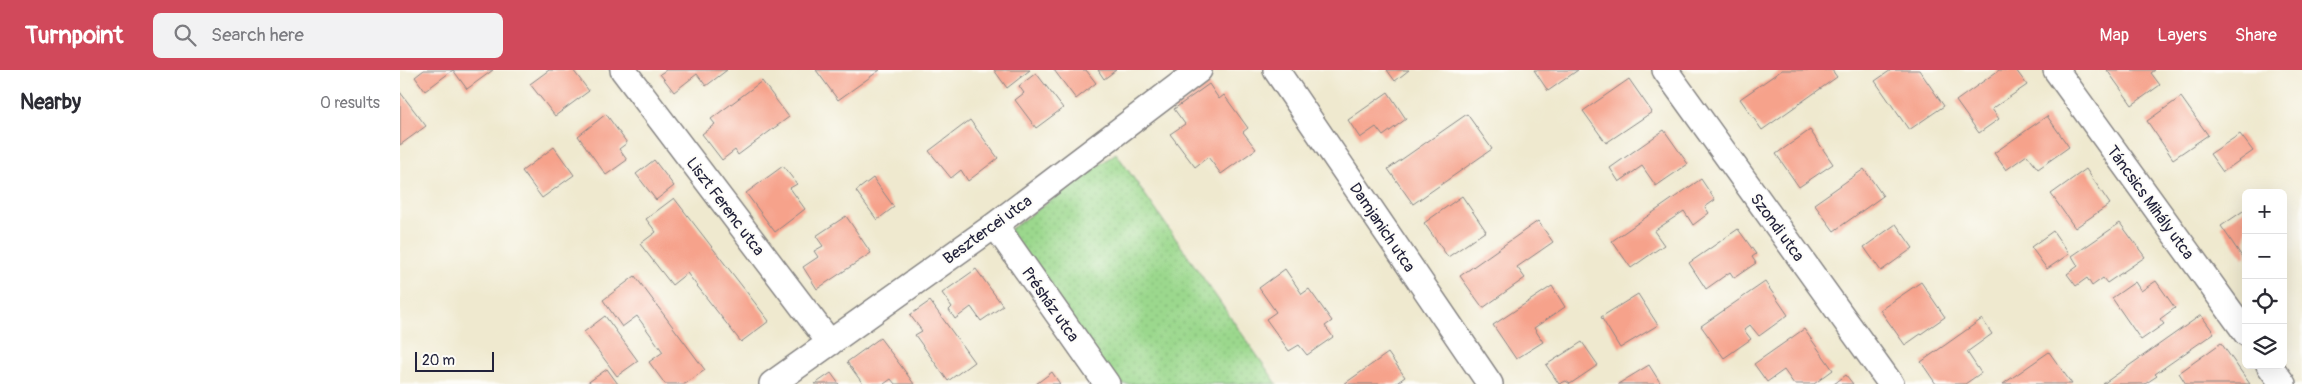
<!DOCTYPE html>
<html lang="en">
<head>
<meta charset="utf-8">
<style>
  body { margin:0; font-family:Pangolin,sans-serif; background:#f2f2f3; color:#2b2b33 }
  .controls { position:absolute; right:15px; bottom:15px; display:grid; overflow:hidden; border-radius:8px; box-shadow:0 5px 20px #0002 }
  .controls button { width:45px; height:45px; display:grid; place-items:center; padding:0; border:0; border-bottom:1px solid #e1e1e2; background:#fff; color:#2b2b33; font:25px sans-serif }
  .scale { position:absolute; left:15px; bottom:12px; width:79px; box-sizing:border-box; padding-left:5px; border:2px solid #22223b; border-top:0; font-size:14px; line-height:18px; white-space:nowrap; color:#22223b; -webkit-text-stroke:4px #fdfcf7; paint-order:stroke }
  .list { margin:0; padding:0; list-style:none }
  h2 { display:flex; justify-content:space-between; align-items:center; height:65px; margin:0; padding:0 20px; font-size:21px }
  h2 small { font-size:16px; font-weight:400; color:#7c7c81 }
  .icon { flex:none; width:28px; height:28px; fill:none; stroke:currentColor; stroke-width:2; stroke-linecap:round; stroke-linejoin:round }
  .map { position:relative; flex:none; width:1902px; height:314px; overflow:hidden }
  header { display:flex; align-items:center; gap:30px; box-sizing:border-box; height:70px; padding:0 25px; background:#d1495b; color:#fff }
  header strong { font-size:24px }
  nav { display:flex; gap:28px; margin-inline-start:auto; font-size:18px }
  .search { width:350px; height:45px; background:#f2f2f3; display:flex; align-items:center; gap:12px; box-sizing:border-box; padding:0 18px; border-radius:8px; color:#7c7c81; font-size:19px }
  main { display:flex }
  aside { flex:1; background:#fff }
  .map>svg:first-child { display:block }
  .park { fill:url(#park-dots); stroke:#5e7d64 }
  .building { fill:#f6a28b }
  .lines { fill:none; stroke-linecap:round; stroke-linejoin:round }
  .street-casing { stroke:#888685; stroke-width:28 }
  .street { stroke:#fff; stroke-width:25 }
  .labels { text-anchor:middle; stroke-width:4; stroke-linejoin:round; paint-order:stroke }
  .street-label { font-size:16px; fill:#22223b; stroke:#fdfcf7 }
</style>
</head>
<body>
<header>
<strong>Turnpoint</strong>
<div class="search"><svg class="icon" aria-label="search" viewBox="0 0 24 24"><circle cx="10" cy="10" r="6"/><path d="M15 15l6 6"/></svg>Search here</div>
<nav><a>Map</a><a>Layers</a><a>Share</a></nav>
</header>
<main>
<aside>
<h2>Nearby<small>0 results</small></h2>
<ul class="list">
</ul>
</aside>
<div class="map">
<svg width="1902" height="314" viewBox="0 0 1902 314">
  <defs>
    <pattern id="park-dots" width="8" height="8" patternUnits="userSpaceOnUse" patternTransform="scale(1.25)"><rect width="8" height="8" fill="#9bd88d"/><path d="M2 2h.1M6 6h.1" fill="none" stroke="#85b97b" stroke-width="1.8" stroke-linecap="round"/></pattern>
  </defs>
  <rect width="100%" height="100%" fill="#fdfcf7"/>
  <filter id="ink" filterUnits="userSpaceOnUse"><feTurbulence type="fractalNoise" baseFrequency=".02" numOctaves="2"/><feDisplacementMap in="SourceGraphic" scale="10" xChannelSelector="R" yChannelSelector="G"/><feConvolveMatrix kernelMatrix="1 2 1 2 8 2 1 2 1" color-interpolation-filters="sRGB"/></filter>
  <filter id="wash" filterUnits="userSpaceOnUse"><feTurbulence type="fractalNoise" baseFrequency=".0096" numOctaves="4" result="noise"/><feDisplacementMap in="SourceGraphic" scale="20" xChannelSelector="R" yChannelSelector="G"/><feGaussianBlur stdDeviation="1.12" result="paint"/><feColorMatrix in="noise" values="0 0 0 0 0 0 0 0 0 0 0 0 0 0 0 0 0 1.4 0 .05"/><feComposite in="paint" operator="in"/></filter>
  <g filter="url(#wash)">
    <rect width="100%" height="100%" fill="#efe9cf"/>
    <path class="park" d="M716,83L877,314H718L608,161Z"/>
    <g id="blocks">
      <path class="building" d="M24,0H93L67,19L53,0L25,21L15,7Z
        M149,0H173L189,21L155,46L130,14Z
        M266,0H327L306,16L297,4L274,22L260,4Z
        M416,0H480L438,30Z
        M594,0H630L607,18Z
        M654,0H686L696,13L676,29Z
        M698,0H716L704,9Z
        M987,0H1009L995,11Z
        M1134,0H1178L1148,21Z
        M1382,0H1432L1437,7L1362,60L1340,29Z
        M1491,0H1519L1544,36L1509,60L1475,11Z
        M1599,0H1616L1627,15L1592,39L1599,49L1579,63L1556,31Z
        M1707,0H1755L1751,3L1760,15L1732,35Z
        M636,3L663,38L636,58L615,30L624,23L619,16Z
        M1229,9L1252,42L1206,73L1183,41Z
        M362,11L389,47L338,85L335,80L322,90L302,64L315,54L311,49Z
        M809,14L819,29L824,25L848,58L843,62L856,79L821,104L808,87L795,97L770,64L785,54L774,39Z
        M0,22L26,56L0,75Z
        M988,22L1006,49L983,66L976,57L960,68L948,50Z
        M1781,27L1808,65L1773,89L1747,51Z
        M206,44L227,73L219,79L227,90L206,105L178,66Z
        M1067,44L1092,79L1013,134L988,99Z
        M1647,46L1669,77L1638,99L1627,85L1606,100L1594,83Z
        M570,50L598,88L568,111L561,100L551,108L529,81Z
        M1264,60L1288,94L1256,116L1242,96L1219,112L1210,98Z
        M1410,60L1433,94L1399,117L1376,84Z
        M1840,64L1853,81L1823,102L1810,84Z
        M154,77L174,105L142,128L122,101Z
        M254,90L274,116L256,130L236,104Z
        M383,96L397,114L390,118L405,139L375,162L346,123Z
        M1464,99L1483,126L1434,161L1414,134Z
        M1686,99L1710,134L1675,158L1651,124Z
        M473,108L494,137L477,150L456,121Z
        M1301,109L1315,130L1305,137L1309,143L1293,155L1284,141L1254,161L1264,175L1231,198L1212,171Z
        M1062,126L1086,161L1048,187L1024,153Z
        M274,128L369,251L341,272L287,203L272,215L240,174L256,162L246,149Z
        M1846,139V185L1843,188L1821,156Z
        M446,146L471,183L417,219L403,197L418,187L414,181L423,176L416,166Z
        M1138,151L1153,172L1117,197L1125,208L1083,238L1060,206Z
        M1720,153L1745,187L1707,213L1703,208L1692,216L1687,208L1676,216L1667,204L1678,196L1672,186Z
        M1496,154L1513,178L1481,201L1464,177Z
        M1338,159L1356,184L1352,187L1356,193L1334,208L1330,202L1306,219L1289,193Z
        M1653,161L1669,184L1647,199L1631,177Z
        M576,199L603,236L581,251L571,237L555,249L549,240L552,237L542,223Z
        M885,199L902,224L909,219L932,251L925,256L933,267L907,285L899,275L889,281L866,249L876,242L859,218Z
        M235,206L305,300L285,314H265L249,292L263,282L237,246L222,257L203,230Z
        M1756,211L1775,238L1760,249L1764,254L1741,270L1712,228L1735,212L1741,221Z
        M1365,212L1388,245L1359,266L1350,255L1344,260L1351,269L1324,288L1301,256Z
        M1521,212L1545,247L1505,275L1480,240Z
        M1152,216L1165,237L1134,258L1143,272L1116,289L1093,255Z
        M1238,224L1258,255L1220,278L1201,247Z
        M530,231L574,292L548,311L515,265L522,261L510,245Z
        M1801,245L1814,263L1755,304L1757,306L1745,314H1703Z
        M205,246L238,291L217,306L184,262Z
        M1582,249L1592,264L1567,282L1581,303L1565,314H1536L1521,292Z
        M1404,259L1433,300L1414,314H1394L1384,300L1367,312L1354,294Z
        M480,268L504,300L514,314H495L491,309L484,314H463L447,292Z
        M1182,272L1198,295L1170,314L1166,311L1159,314L1146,295Z
        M1821,273L1850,314H1786L1779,303Z
        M1649,282L1672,314H1603Z
        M988,283L1005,307L995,314H944Z
        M1249,295L1261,314H1218Z
        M207,299L218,314H186Z
        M652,302L660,314H636Z
        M431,303L439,314H415Z
        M1446,305L1453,314H1434Z"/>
    </g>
  </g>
  <g filter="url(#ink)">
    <use href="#blocks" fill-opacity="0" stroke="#888685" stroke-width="1"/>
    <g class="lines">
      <defs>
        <path id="street" d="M223,0L430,273
          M876,0L1090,314
          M1265,0L1491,314
          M1656,0L1846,263
          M595,155L707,314
          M1869,295L1883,314
          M372,314L595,155L799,0"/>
      </defs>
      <use href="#street" class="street-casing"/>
      <use href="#street" class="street"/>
    </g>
  </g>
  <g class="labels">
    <g class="street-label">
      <text transform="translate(1751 132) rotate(54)" y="6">Táncsics Mihály utca</text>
      <text transform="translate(326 136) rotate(53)" y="6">Liszt Ferenc utca</text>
      <text transform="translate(983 157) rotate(56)" y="6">Damjanich utca</text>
      <text transform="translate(1378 157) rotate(54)" y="6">Szondi utca</text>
      <text transform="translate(587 159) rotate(-36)" y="6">Besztercei utca</text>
      <text transform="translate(651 234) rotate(55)" y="6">Présház utca</text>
    </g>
  </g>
</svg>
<div class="controls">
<button>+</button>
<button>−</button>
<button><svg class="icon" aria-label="locate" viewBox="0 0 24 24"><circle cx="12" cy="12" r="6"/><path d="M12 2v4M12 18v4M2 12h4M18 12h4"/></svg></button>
<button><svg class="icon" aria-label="layers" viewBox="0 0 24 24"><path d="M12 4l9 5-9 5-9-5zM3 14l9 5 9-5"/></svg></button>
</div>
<div class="scale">20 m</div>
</div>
</main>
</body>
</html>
